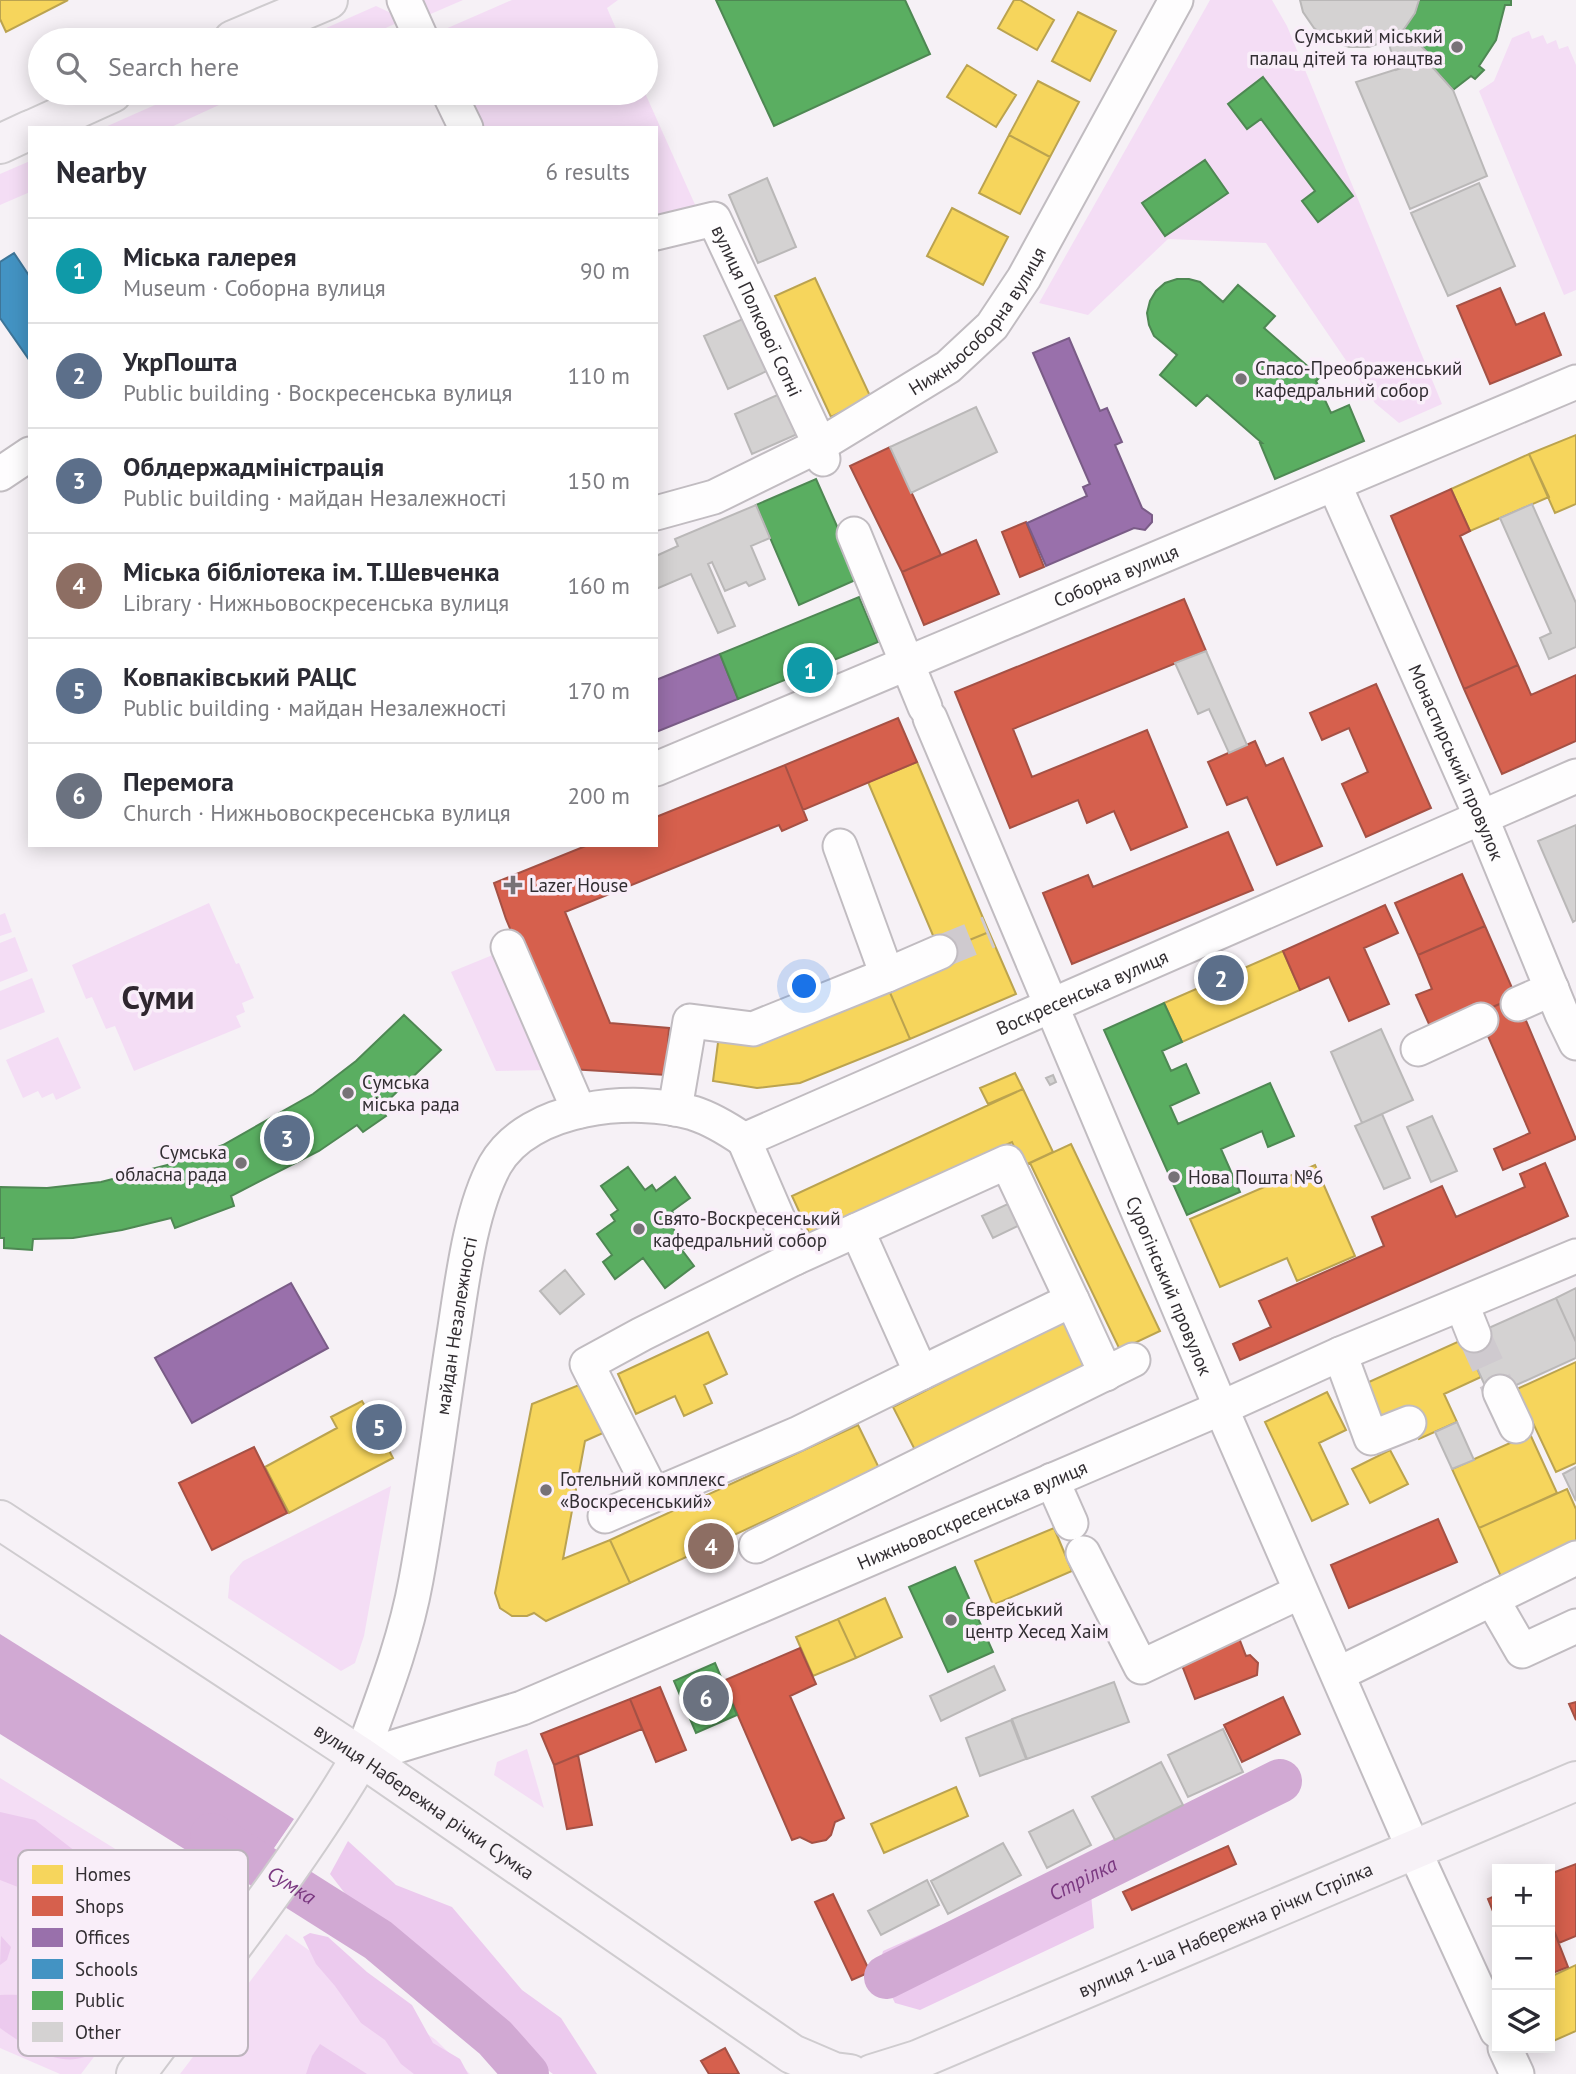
<!DOCTYPE html>
<html lang="en">
<head>
<meta charset="utf-8">
<style>
  body { margin:0; font-family:"PT Sans",sans-serif; background:#f7f7f7; color:#2b2b33 }
  .controls { position:absolute; right:21px; bottom:21px; display:grid; overflow:hidden; border-radius:0px; box-shadow:0 4px 18px #0003 }
  .controls button { width:63px; height:63px; display:grid; place-items:center; padding:0; border:0; border-bottom:2px solid #e1e1e2; background:#fff; color:#2b2b33; font:35px sans-serif }
  .you { position:absolute; left:805px; top:987px; width:24px; height:24px; margin:-18px; border:5px solid #fff; border-radius:50%; background:#1a73e8; box-shadow:0 0 0 10px #1a73e833 }
  .badge { display:grid; place-items:center; width:46px; height:46px; border-radius:50%; background:#0f766e; color:#fff; font-size:23px; font-weight:700 }
  .pin { position:absolute; translate:-50% -50%; border:4px solid #fff; box-shadow:0 2px 7px #0006 }
  .list { margin:0; padding:0; list-style:none }
  h2 { display:flex; justify-content:space-between; align-items:center; height:91px; margin:0; padding:0 28px; font-size:30px }
  h2 small { font-size:23px; font-weight:400; color:#7c7c81 }
  .list li { display:grid; grid-template-columns:46px 1fr auto; gap:21px; align-items:center; box-sizing:border-box; height:105px; padding:0 28px; border-top:2px solid #e1e1e2 }
  .list b { display:block; font-size:26px; white-space:nowrap }
  .list p { margin:0; font-size:23px; white-space:nowrap; color:#7c7c81 }
  .list em { font-size:23px; font-style:normal; color:#7c7c81 }
  .icon { flex:none; width:38px; height:38px; fill:none; stroke:currentColor; stroke-width:2; stroke-linecap:round; stroke-linejoin:round }
  .map { position:relative; flex:none; width:1576px; height:2074px; overflow:hidden }
  .search { position:absolute; background:#fff; box-shadow:0 4px 18px #0003; left:28px; top:28px; width:630px; height:77px; display:flex; align-items:center; gap:18px; box-sizing:border-box; padding:0 24px; border-radius:38px; color:#7c7c81; font-size:26px }
  .panel { position:absolute; background:#fff; box-shadow:0 4px 18px #0003; left:28px; top:126px; width:630px; height:721px; border-radius:0px }
  .map>svg:first-child { display:block }
  .green { fill:#f4ddf5 }
  .forest { fill:#eccaee }
  .water { fill:#d1a9d3 }
  .pier { fill:#f6f1f6 }
  .homes { fill:#f6d55c; stroke:#bba34f; stroke-width:2 }
  .shops { fill:#d6604d; stroke:#a55145; stroke-width:2 }
  .offices { fill:#9970ab; stroke:#7a5c87; stroke-width:2 }
  .schools { fill:#4393c3; stroke:#3e7598; stroke-width:2 }
  .public { fill:#5aae61; stroke:#4e8853; stroke-width:2 }
  .lines { fill:none; stroke-linecap:round; stroke-linejoin:round }
  .river { stroke:#d1a9d3; stroke-width:44 }
  .building { fill:#d4d2d2; stroke:#bab8b8; stroke-width:2 }
  .minor-tunnel { stroke:#cfcacf; stroke-width:33; stroke-dasharray:33 17; stroke-linecap:butt }
  .minor-casing { stroke:#c1bcc1; stroke-width:37 }
  .major-casing { stroke:#cfcccf; stroke-width:42 }
  .minor { stroke:#fefdfe; stroke-width:33 }
  .major { stroke:#f7f2f7; stroke-width:38 }
  .poi-dot { fill:#777277; stroke:#f9eef9; stroke-width:2.5 }
  .labels { text-anchor:middle; stroke-width:7; stroke-linejoin:round; paint-order:stroke }
  .poi-label { font-size:19px; fill:#322e32; stroke:#f9eef9; text-anchor:start }
  .street-label { font-size:19px; fill:#322e32; stroke:#f9eef9 }
  .water-label { font-size:21px; font-style:italic; fill:#7a3880; stroke:#f9eef9 }
  .town-label { font-size:33px; font-weight:bold; fill:#2f272f; stroke:#f9eef9 }
  .key { fill:#f9eef9; stroke:#bdb4bd; stroke-width:2 }
  .key-label { font-size:19px; fill:#322e32 }
</style>
</head>
<body>
<div class="map">
<svg width="1576" height="2074" viewBox="0 0 1576 2074">
  <rect width="100%" height="100%" fill="#f6f1f6"/>
  <path class="green" d="M419,0H463L426,16Z
    M512,0H618L607,8L621,40H448L443,30Z
    M1210,0H1272L1287,26L1442,404L1399,423L1375,403L1266,243L1168,239L1088,315L1039,303Z
    M376,6L391,13L399,22L359,40H299Z
    M1529,31L1532,39L1543,35L1547,44L1556,40L1559,49L1568,46L1576,65V290L1564,295L1479,91L1494,81L1512,38Z
    M182,93H245L169,128H103Z
    M467,93H645L697,209L656,222V128H485Z
    M30,161V192L0,205V174Z
    M209,903L236,964L239,963L254,998L242,1003L245,1012L236,1016L241,1027L134,1071L115,1026L106,1029L92,997L86,999L72,965Z
    M5,913L12,932L0,936V915Z
    M15,937L28,971L0,982V943Z
    M500,952L550,1070L496,1071L451,972Z
    M32,978L45,1012L0,1030V991Z
    M58,1037L81,1088L56,1100L53,1093L42,1098L38,1091L23,1098L6,1060Z
    M391,1486L364,1636L355,1663L341,1671L228,1598L230,1576L243,1561Z
    M527,1749L544,1808L494,1775L497,1762Z
    M0,1778L208,1906L81,2074H60L0,2048Z
    M286,1934L436,2040L470,2074H180Z"/>
  <path class="forest" d="M0,1812L35,1820L125,1890L123,1908L97,1918L0,1880Z
    M348,1841L396,1885L452,1907L522,1990L561,2018L597,2074H553L501,2036L482,2004L375,1942L357,1909L330,1874Z
    M1088,1860L1094,1928L920,2010L895,2003L878,1969L883,1951Z
    M310,1933L328,1937L367,1972L412,2005L433,2043L460,2059L468,2074H414L401,2064L385,2040L361,2023L335,1986L316,1964L303,1937Z
    M1,1936L11,1947L7,1960L0,1965Z
    M117,1948L132,1955C129,1966 117,1988 116,1995C116,2007 119,2023 114,2033C110,2039 103,2044 99,2049C68,2074 29,2049 0,2028V1995C33,1994 40,1997 66,2017H80L88,2006C84,1963 76,1966 117,1948Z
    M320,2044L367,2074H306L312,2056Z"/>
  <path class="water" d="M0,1634L294,1819L247,1888L0,1734Z"/>
  <path class="pier" d="M296,1817L297,1821L250,1890H245Z"/>
  <path class="homes" d="M0,0H68L6,32L0,19Z
    M1014,0H1020L1054,20L1037,50L998,28Z
    M1078,12L1116,31L1090,81L1052,61Z
    M967,65L1016,95L996,127L947,97Z
    M1038,81L1079,102L1050,157L1009,135Z
    M1009,135L1050,157L1020,214L979,193Z
    M952,208L1008,237L983,285L927,256Z
    M815,278L871,398L831,417L775,296Z
    M1576,435V504L1555,513L1529,454Z
    M1529,454L1549,497L1470,531L1451,489Z
    M917,762L989,932L940,952L868,782Z
    M989,932L1016,994L910,1039L888,988L940,952Z
    M1283,951L1300,990L1182,1042L1164,1003Z
    M888,988L910,1039L800,1083L757,1088L713,1081L719,1035L754,1040L783,1035Z
    M1015,1073L1023,1089L988,1104L980,1088Z
    M1023,1089L1053,1152L1023,1166L1012,1142L810,1235L792,1196Z
    M1071,1144L1160,1331L1120,1350L1030,1163Z
    M1315,1165L1355,1256L1297,1281L1287,1258L1220,1287L1190,1219Z
    M1063,1321L1086,1366L916,1452L893,1407Z
    M708,1332L727,1374L704,1385L712,1403L684,1416L675,1396L636,1414L618,1374Z
    M1464,1339L1481,1377L1444,1394L1457,1422L1419,1439L1406,1408L1377,1421L1360,1386Z
    M1576,1362V1463L1556,1472L1517,1389Z
    M579,1385L603,1433L585,1441L563,1559L610,1540L630,1583L546,1621L534,1613L527,1616H512L500,1608L495,1593L532,1404Z
    M1327,1392L1346,1430L1319,1443L1348,1504L1312,1521L1265,1422Z
    M362,1401L373,1420L380,1416L389,1433L382,1437L393,1458L289,1513L265,1467L337,1428L331,1417Z
    M858,1425L879,1468L630,1583L610,1540Z
    M1530,1434L1557,1493L1479,1528L1452,1469Z
    M1390,1450L1408,1484L1370,1503L1352,1469Z
    M1567,1489L1576,1509V1548L1503,1581L1479,1528Z
    M1054,1528L1072,1571L993,1605L975,1561Z
    M885,1598L902,1637L856,1658L838,1619Z
    M838,1619L856,1658L813,1676L796,1637Z
    M956,1787L968,1816L884,1853L871,1824Z
    M1576,1965V2031L1551,2042L1550,1977Z"/>
  <path class="shops" d="M1500,288L1516,325L1544,313L1561,355L1490,384L1457,306Z
    M890,447L941,555L902,572L850,466Z
    M1451,489L1470,531L1460,536L1518,665L1464,689L1391,516Z
    M1026,522L1044,567L1020,577L1002,532Z
    M976,540L999,594L924,625L902,572Z
    M1184,599L1206,651L1013,729L1032,777L1147,730L1187,827L1131,850L1114,811L1087,823L1078,800L1010,828L955,692Z
    M1518,665L1531,695L1576,675V741L1502,774L1464,689Z
    M1376,684L1431,808L1366,837L1342,784L1368,772L1349,728L1322,740L1310,713Z
    M898,718L917,762L803,810L785,765Z
    M1255,741L1266,766L1283,758L1322,846L1277,865L1247,797L1227,805L1208,762Z
    M785,765L807,820L782,831L779,825L565,912L610,1023L669,1028L666,1075L570,1069L506,919L494,883L588,845H656V817Z
    M1228,832L1253,890L1072,964L1043,893L1088,875L1093,887Z
    M1462,874L1485,926L1418,955L1395,903Z
    M1385,905L1398,933L1364,948L1389,1004L1349,1021L1329,977L1300,990L1283,951Z
    M1485,926L1516,997L1433,1033L1416,995L1432,989L1418,955Z
    M1516,997L1576,1139L1503,1170L1494,1149L1530,1133L1478,1013Z
    M1545,1163L1568,1216L1240,1360L1233,1344L1271,1327L1259,1301L1384,1246L1372,1217L1442,1186L1456,1217L1525,1187L1520,1174Z
    M254,1447L287,1513L212,1550L179,1483Z
    M1438,1519L1457,1562L1349,1608L1331,1565Z
    M1239,1638L1246,1656L1250,1655L1258,1663L1257,1675L1195,1699L1180,1660Z
    M800,1648L816,1684L790,1696L844,1818L835,1822L831,1835L826,1840L812,1843L800,1837L792,1840L723,1681Z
    M660,1687L686,1750L656,1762L630,1699Z
    M1283,1697L1300,1734L1242,1762L1224,1725Z
    M630,1699L642,1729L554,1765L541,1734Z
    M1576,1702V1720L1569,1704Z
    M578,1755L592,1825L567,1829L554,1765Z
    M1228,1846L1236,1864L1132,1910L1123,1892Z
    M1576,1864V1936L1559,1943L1550,1921V1874Z
    M833,1894L870,1972L852,1980L815,1902Z
    M1497,1895V1921L1488,1899Z
    M1550,1921L1568,1967L1550,1974Z
    M725,2048L739,2074H709L701,2061Z"/>
  <path class="offices" d="M1069,338L1100,411L1107,408L1122,442L1115,445L1142,508L1152,515V522L1145,530L1134,528L1046,566L1027,523L1087,496L1083,487L1090,484L1033,353Z
    M720,654L738,699L656,732V680Z
    M291,1283L328,1348L192,1423L155,1358Z"/>
  <path class="schools" d="M14,253L30,277V361L0,318V262Z"/>
  <path class="public" d="M716,0H905L930,54L774,126Z
    M1419,0H1511V5H1505L1496,40L1479,66L1484,70L1475,79L1471,76L1453,90L1426,60L1432,57L1404,29L1415,13Z
    M1263,77L1353,196L1318,222L1302,201L1315,191L1261,119L1247,129L1228,104Z
    M1205,160L1228,193L1165,236L1142,203Z
    M1177,279H1189L1200,282L1223,302L1238,285L1275,316L1264,328L1320,377L1316,381L1331,413L1349,405L1364,441L1275,479L1260,443H1262L1207,395L1196,406L1160,375L1177,355L1154,336L1149,325L1147,313L1150,301L1156,291L1165,283Z
    M816,479L860,578L799,605L756,505Z
    M859,597L878,642L738,699L720,654Z
    M1164,1003L1182,1042L1162,1051L1171,1071L1186,1064L1199,1093L1170,1106L1178,1124L1270,1083L1294,1136L1268,1147L1262,1131L1221,1149L1240,1192L1187,1215L1104,1030Z
    M404,1015L441,1050L380,1108L386,1116L363,1132L357,1125L319,1151L231,1196L234,1206L175,1228L171,1218L122,1230L73,1238L33,1239L32,1250L4,1248V1238H0V1187L47,1188L101,1182L179,1162L223,1145L313,1094L356,1061Z
    M628,1167L645,1190L652,1185L656,1191L675,1177L690,1198L672,1211L676,1218L669,1223L687,1247L682,1250L694,1266L665,1288L643,1258L615,1279L603,1262L612,1255L597,1234L615,1221L611,1215L618,1210L601,1186Z
    M955,1567L993,1652L948,1672L909,1587Z
    M715,1663L737,1715L696,1733L674,1681Z"/>
  <g class="lines">
    <g class="river">
      <path id="s1" d="M212,1835L378,1940L495,2038L527,2074"/>
      <path id="s2" d="M886,1977L1280,1781"/>
    </g>
  </g>
  <path class="building" d="M1300,0H1419L1415,13L1404,29L1388,40L1369,47H1349L1330,40L1314,28L1303,12Z
    M1404,29L1432,57L1396,70L1388,40Z
    M1426,60L1453,90L1487,176L1410,209L1356,82Z
    M767,178L796,247L758,263L729,195Z
    M1479,183L1515,266L1448,296L1411,213Z
    M745,318L769,370L728,389L704,336Z
    M784,392L802,432L752,454L735,414Z
    M976,407L997,452L911,493L890,447Z
    M1532,504L1576,603V647L1549,659L1540,638L1551,633L1500,518Z
    M756,505L770,538L751,546L765,579L749,586L746,582L725,591L712,562L708,564L735,626L718,633L691,574L656,589V556L678,546L675,539Z
    M1206,651L1247,745L1229,753L1209,709L1198,714L1175,663Z
    M1576,825V920L1573,922L1538,841Z
    M1381,1029L1413,1100L1362,1123L1331,1052Z
    M1053,1075L1056,1082L1050,1085L1046,1078Z
    M1382,1114L1410,1178L1384,1189L1355,1126Z
    M1432,1116L1457,1171L1431,1182L1407,1127Z
    M1012,1202L1022,1224L993,1238L982,1216Z
    M565,1270L584,1294L560,1314L540,1291Z
    M1576,1288V1342L1556,1298Z
    M1556,1298L1576,1342V1358L1490,1397L1464,1339Z
    M1457,1422L1474,1460L1452,1469L1435,1432Z
    M1576,1467V1501L1563,1474Z
    M994,1666L1005,1690L941,1721L930,1696Z
    M1114,1682L1129,1722L1027,1759L1012,1719Z
    M1011,1720L1026,1759L980,1776L966,1738Z
    M1223,1729L1243,1772L1188,1797L1168,1755Z
    M1161,1762L1183,1805L1115,1840L1092,1797Z
    M1073,1810L1091,1845L1047,1868L1029,1832Z
    M1003,1843L1021,1875L948,1914L931,1881Z
    M927,1880L939,1905L881,1935L868,1911Z"/>
  <g class="lines">
    <path class="minor-tunnel" d="M940,952L989,932
      M1474,1335L1500,1392"/>
    <defs>
      <g id="minor">
        <path d="M404,0L422,40"/>
        <path d="M449,93L466,128"/>
        <path id="s3" d="M656,233L714,219L820,445L823,459"/>
        <path d="M0,474L30,454"/>
        <path id="s4" d="M1334,484L1481,817L1562,1014L1576,1043"/>
        <path id="s5" d="M656,513L714,497L820,445L948,367L992,326L1024,278L1176,0"/>
        <path d="M854,534L925,707"/>
        <path id="s6" d="M930,718L1221,1408L1414,1850L1497,2031"/>
        <path id="s7" d="M656,769L1576,382"/>
        <path d="M508,947L579,1111"/>
        <path d="M887,975L940,952"/>
        <path d="M1518,1004L1552,989"/>
        <path d="M1418,1049L1481,1020"/>
        <path d="M675,1109L690,1021L753,1029L887,975L840,846"/>
        <path id="s8" d="M744,1140L1576,776"/>
        <path d="M744,1140L795,1258L1007,1162L1072,1300"/>
        <path d="M1462,1305L1474,1335"/>
        <path d="M1340,1354L1371,1438L1409,1423"/>
        <path d="M921,1373L1072,1300L1106,1374"/>
        <path d="M1500,1392L1516,1426"/>
        <path d="M1052,1480L1071,1523"/>
        <path d="M653,1494L587,1364L642,1334L795,1258"/>
        <path d="M605,1516L797,1434L921,1373L857,1230"/>
        <path d="M756,1546L1133,1360"/>
        <path d="M1083,1553L1141,1667L1300,1592"/>
        <path d="M1492,1599L1522,1651L1576,1626"/>
        <path d="M1338,1674L1576,1558"/>
        <path id="s9" d="M361,1757L522,1708L1221,1408L1340,1354L1576,1256"/>
        <path id="s10" d="M361,1757C382,1699 405,1641 416,1580C431,1499 441,1416 454,1334C462,1283 470,1211 495,1165C529,1105 634,1096 693,1113C712,1119 728,1129 744,1140"/>
        <path d="M1505,2048L1517,2074"/>
      </g>
      <g id="major">
        <path d="M233,40L328,0"/>
        <path d="M35,128L112,93"/>
        <path d="M0,144L30,130"/>
        <path id="s11" d="M0,1520L361,1757L792,2054L834,2072L850,2074"/>
        <path d="M136,2074C213,1970 295,1869 361,1757"/>
        <path id="s12" d="M872,2074L917,2060L1576,1781"/>
      </g>
    </defs>
    <use href="#minor" class="minor-casing"/>
    <use href="#major" class="major-casing"/>
    <use href="#minor" class="minor"/>
    <use href="#major" class="major"/>
  </g>
  <g class="poi-dot">
    <circle cx="1457" cy="47" r="7"/>
    <circle cx="1241" cy="379" r="7"/>
    <path d="M509.5 874.5h7v7h7v7h-7v7h-7v-7h-7v-7h7z"/>
    <circle cx="348" cy="1093" r="7"/>
    <circle cx="241" cy="1163" r="7"/>
    <circle cx="1174" cy="1177" r="7"/>
    <circle cx="639" cy="1229" r="7"/>
    <circle cx="546" cy="1490" r="7"/>
    <circle cx="951" cy="1620" r="7"/>
  </g>
  <g class="labels">
    <g class="poi-label">
      <text x="1443" y="43" text-anchor="end">Сумський міський<tspan x="1443" dy="22">палац дітей та юнацтва</tspan></text>
      <text x="1255" y="375">Спасо-Преображенський<tspan x="1255" dy="22">кафедральний собор</tspan></text>
      <text x="529" y="892">Lazer House</text>
      <text x="362" y="1089">Сумська<tspan x="362" dy="22">міська рада</tspan></text>
      <text x="227" y="1159" text-anchor="end">Сумська<tspan x="227" dy="22">обласна рада</tspan></text>
      <text x="1188" y="1184">Нова Пошта №6</text>
      <text x="653" y="1225">Свято-Воскресенський<tspan x="653" dy="22">кафедральний собор</tspan></text>
      <text x="560" y="1486">Готельний комплекс<tspan x="560" dy="22">«Воскресенський»</tspan></text>
      <text x="965" y="1616">Єврейський<tspan x="965" dy="22">центр Хесед Хаім</tspan></text>
    </g>
    <g class="street-label">
      <text dy="7" stroke="none"><textPath href="#s3" startOffset="161">вулиця Полкової Сотні</textPath></text>
      <text dy="7" stroke="none"><textPath href="#s5" startOffset="382">Нижньособорна вулиця</textPath></text>
      <text dy="7" stroke="none"><textPath href="#s7" startOffset="499">Соборна вулиця</textPath></text>
      <text dy="7" stroke="none"><textPath href="#s4" startOffset="304">Монастирський провулок</textPath></text>
      <text dy="7" stroke="none"><textPath href="#s8" startOffset="369">Воскресенська вулиця</textPath></text>
      <text dy="7" stroke="none"><textPath href="#s6" startOffset="616">Сурогінський провулок</textPath></text>
      <text dy="7" stroke="none"><textPath href="#s10" startOffset="443">майдан Незалежності</textPath></text>
      <text dy="7" stroke="none"><textPath href="#s9" startOffset="658">Нижньовоскресенська вулиця</textPath></text>
      <text dy="7" stroke="none"><textPath href="#s11" startOffset="509">вулиця Набережна річки Сумка</textPath></text>
      <text dy="7" stroke="none"><textPath href="#s12" startOffset="382">вулиця 1-ша Набережна річки Стрілка</textPath></text>
    </g>
    <g class="water-label">
      <text dy="7" stroke="none"><textPath href="#s2" startOffset="220">Стрілка</textPath></text>
      <text dy="7" stroke="none"><textPath href="#s1" startOffset="94">Сумка</textPath></text>
    </g>
    <g class="town-label">
      <text x="158" y="1009">Суми</text>
    </g>
  </g>
  <rect x="18" y="1850" width="230" height="206" rx="10" class="key"/>
  <rect x="32" y="1865" width="31" height="19" fill="#f6d55c"/>
  <rect x="32" y="1896" width="31" height="20" fill="#d6604d"/>
  <rect x="32" y="1928" width="31" height="19" fill="#9970ab"/>
  <rect x="32" y="1959" width="31" height="20" fill="#4393c3"/>
  <rect x="32" y="1991" width="31" height="19" fill="#5aae61"/>
  <rect x="32" y="2022" width="31" height="20" fill="#d4d2d2"/>
  <g class="key-label">
    <text x="75" y="1881">Homes</text>
    <text x="75" y="1913">Shops</text>
    <text x="75" y="1944">Offices</text>
    <text x="75" y="1976">Schools</text>
    <text x="75" y="2007">Public</text>
    <text x="75" y="2039">Other</text>
  </g>
</svg>
<div class="controls">
<button>+</button>
<button>−</button>
<button><svg class="icon" aria-label="layers" viewBox="0 0 24 24"><path d="M12 4l9 5-9 5-9-5zM3 14l9 5 9-5"/></svg></button>
</div>
<div class="you"></div>
<div class="pin badge" style="left:810px;top:670px;background:#0f9aa8">1</div>
<div class="pin badge" style="left:1221px;top:978px;background:#5c6f8a">2</div>
<div class="pin badge" style="left:287px;top:1138px;background:#5c6f8a">3</div>
<div class="pin badge" style="left:711px;top:1546px;background:#8d6e63">4</div>
<div class="pin badge" style="left:379px;top:1427px;background:#5c6f8a">5</div>
<div class="pin badge" style="left:706px;top:1698px;background:#6b7280">6</div>
<div class="search"><svg class="icon" aria-label="search" viewBox="0 0 24 24"><circle cx="10" cy="10" r="6"/><path d="M15 15l6 6"/></svg>Search here</div>
<section class="panel">
<h2>Nearby<small>6 results</small></h2>
<ul class="list">
<li><span class="badge" style="background:#0f9aa8">1</span><div><b>Міська галерея</b><p>Museum · Соборна вулиця</p></div><em>90 m</em></li>
<li><span class="badge" style="background:#5c6f8a">2</span><div><b>УкрПошта</b><p>Public building · Воскресенська вулиця</p></div><em>110 m</em></li>
<li><span class="badge" style="background:#5c6f8a">3</span><div><b>Облдержадміністрація</b><p>Public building · майдан Незалежності</p></div><em>150 m</em></li>
<li><span class="badge" style="background:#8d6e63">4</span><div><b>Міська бібліотека ім. Т.Шевченка</b><p>Library · Нижньовоскресенська вулиця</p></div><em>160 m</em></li>
<li><span class="badge" style="background:#5c6f8a">5</span><div><b>Ковпаківський РАЦС</b><p>Public building · майдан Незалежності</p></div><em>170 m</em></li>
<li><span class="badge" style="background:#6b7280">6</span><div><b>Перемога</b><p>Church · Нижньовоскресенська вулиця</p></div><em>200 m</em></li>
</ul>
</section>
</div>
</body>
</html>
